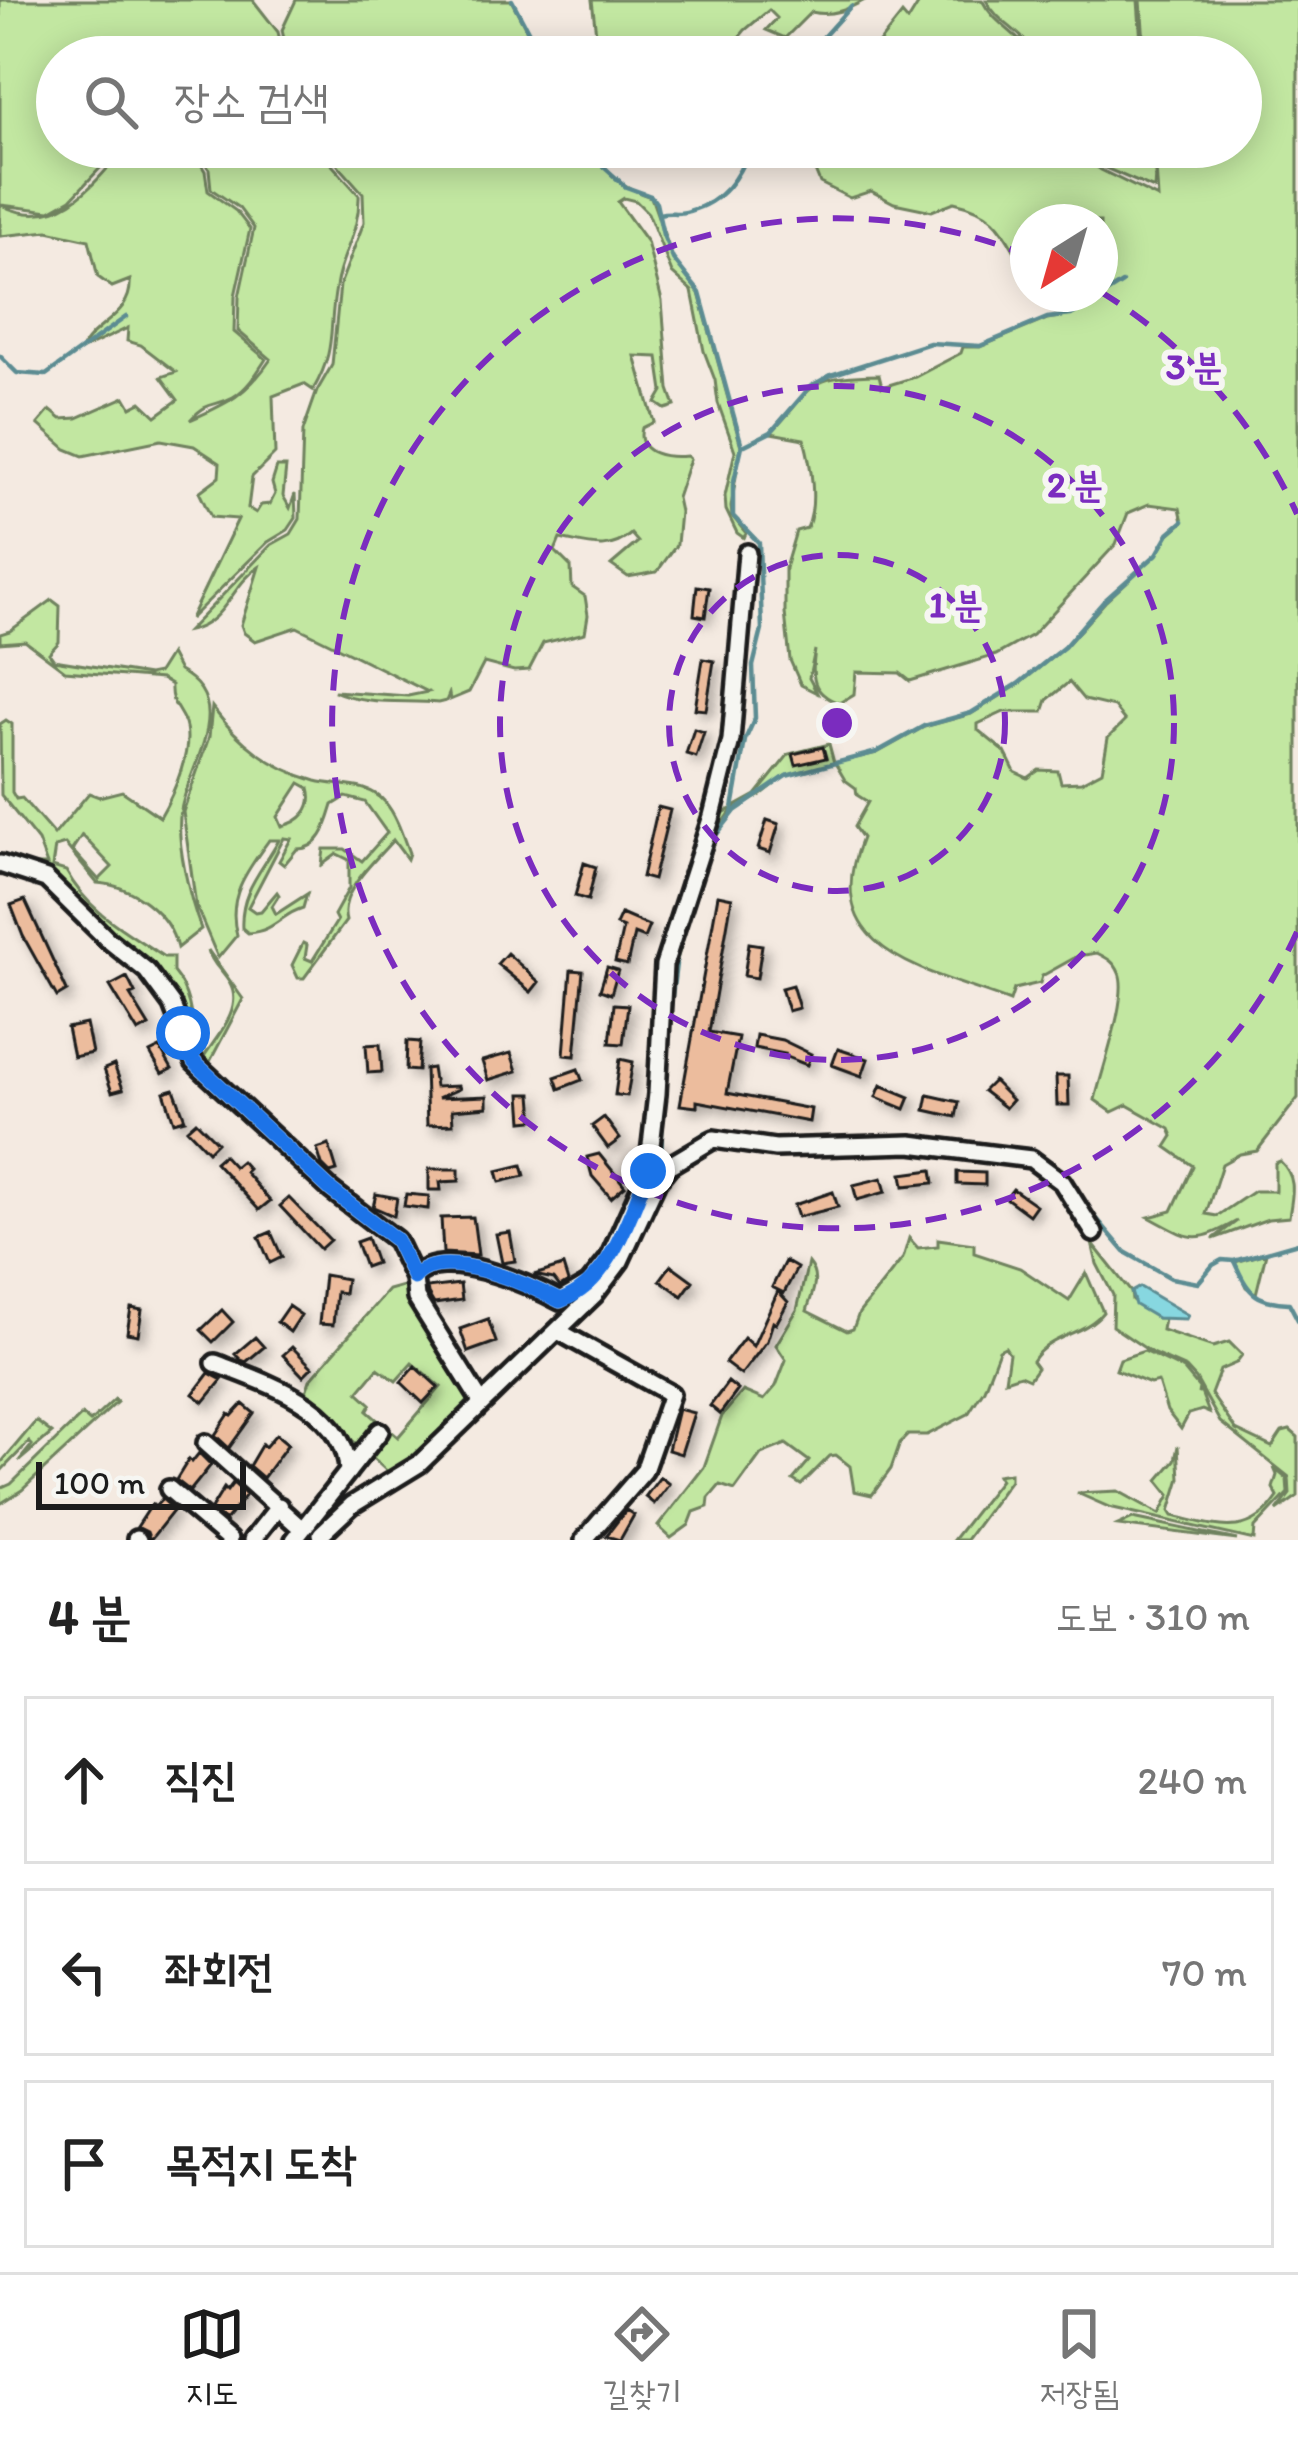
<!DOCTYPE html>
<html lang="ko">
<head>
<meta charset="utf-8">
<style>
  body { margin:0; font-family:Itim,"Poor Story",sans-serif; background:#f2f2f2; color:#222 }
  .compass { position:absolute; left:1010px; top:204px; width:108px; height:108px; border-radius:50%; background:#fff; box-shadow:0 6px 30px #0003; rotate:217deg }
  .scale { position:absolute; left:36px; bottom:30px; width:210px; box-sizing:border-box; padding-left:12px; border:6px solid #1c1c1c; border-top:0; font-size:33px; line-height:42px; white-space:nowrap; color:#1c1c1c; -webkit-text-stroke:9px #f6f6f2; paint-order:stroke }
  .stop { position:absolute; width:36px; height:36px; margin:-27px; border:9px solid #1a73e8; border-radius:50%; background:#fff }
  .stop.end { background:#1a73e8; border-color:#fff; box-shadow:0 3px 12px #0008 }
  .list { margin:0; padding:0; list-style:none }
  h2 { display:flex; justify-content:space-between; align-items:center; height:156px; margin:0; padding:0 48px; font-size:51px }
  h2 small { font-size:39px; font-weight:400; color:#767676 }
  .list li { display:grid; grid-template-columns:78px 1fr auto; gap:36px; align-items:center; box-sizing:border-box; height:168px; margin:0 24px 24px; padding:0 24px; border:3px solid #e0e0e0; border-radius:0px }
  .list b { display:block; font-size:45px; white-space:nowrap }
  .list em { font-size:39px; font-style:normal; color:#767676 }
  .icon { flex:none; width:66px; height:66px; fill:none; stroke:currentColor; stroke-width:2; stroke-linecap:round; stroke-linejoin:round }
  .map { position:relative; flex:none; width:1298px; height:1540px; overflow:hidden }
  .search { position:absolute; background:#fff; box-shadow:0 6px 30px #0003; left:36px; right:36px; top:36px; height:132px; display:flex; align-items:center; gap:30px; box-sizing:border-box; padding:0 42px; border-radius:66px; color:#767676; font-size:45px }
  .sheet { height:732px; background:#fff }
  nav { display:flex; justify-content:space-around; align-items:center; box-sizing:border-box; height:168px; border-top:3px solid #e0e0e0; background:#fff; font-size:33px; color:#767676 }
  nav a { display:grid; justify-items:center; gap:6px }
  nav .on { color:#1c1c1c }
  .map>svg:first-child { display:block }
  .green { fill:#c2e7a1; stroke:#6f825e; stroke-width:3; fill-rule:evenodd }
  .water { fill:#87d7e0; stroke:#5c8c92; stroke-width:3 }
  .lines { fill:none; stroke-linecap:round; stroke-linejoin:round }
  .stream { stroke:#5c8c92; stroke-width:4.5 }
  .building { fill:#ecbc9d; stroke:#1c1c1c; stroke-width:3; filter:url(#shadow) }
  .street-casing { stroke:#1c1c1c; stroke-width:24 }
  .street { stroke:#f6f6f2; stroke-width:15 }
  .route { stroke:#1a73e8; stroke-width:15 }
  .ring { fill:none; stroke:#7b2cbf; stroke-width:6; stroke-dasharray:21 15 }
  .centre { fill:#7b2cbf; stroke:#f6f6f2; stroke-width:6 }
  .ring-label { font-size:36px; text-anchor:middle; font-weight:bold; fill:#7b2cbf; stroke:#f6f6f2; stroke-width:12; stroke-linejoin:round; paint-order:stroke }
</style>
</head>
<body>
<div class="map">
<svg width="1298" height="1540" viewBox="0 0 1298 1540">
  <defs>
    <filter id="shadow"><feDropShadow dx="6" dy="6" stdDeviation="6" flood-color="#0004"/></filter>
  </defs>
  <rect width="100%" height="100%" fill="#f4eae1"/>
  <filter id="ink" filterUnits="userSpaceOnUse"><feTurbulence type="fractalNoise" baseFrequency=".00833" numOctaves="2"/><feDisplacementMap in="SourceGraphic" scale="24" xChannelSelector="R" yChannelSelector="G"/><feConvolveMatrix kernelMatrix="1 2 1 2 8 2 1 2 1" color-interpolation-filters="sRGB"/></filter>
  <g filter="url(#ink)">
    <path class="green" d="M0,0H253L278,32L284,57H57V147H120L71,199L50,211L1,205C57,233 92,188 125,147H190L205,171L208,191L236,211L250,229L235,296L234,332L266,359C257,373 247,389 233,397C213,408 210,399 190,420C226,404 247,395 271,359L238,331L239,297L254,228L239,208L211,189L209,169L195,147H316L359,195C360,233 341,253 336,287C328,330 337,349 313,390L304,384L273,396L275,454L252,477L248,508L256,513L261,505L270,504L275,494L272,483L277,467H286L283,496L290,508L295,494L296,518L288,530L268,542L190,619L238,519L211,517L199,492L219,477L220,463L194,446L161,440L83,456L66,449L38,424L50,410L61,419L77,418L125,397L131,407L141,402L156,416L178,400L161,377L176,372L141,345L127,341L128,328L81,350C92,324 133,316 130,280L112,287L98,277L89,240L48,231L0,236Z
      M296,0H511L541,57H288L282,30Z
      M592,0H865C849,9 831,17 811,12L785,38L766,30L777,18L769,10L745,30L723,57H611L596,34Z
      M921,0H982C994,25 1019,32 1032,57H868L902,14L908,21Z
      M986,0H1138L1142,57H1036C1024,31 998,24 986,0Z
      M1141,0H1298V1098L1257,1151L1240,1154L1222,1164L1206,1214L1217,1216L1254,1191H1275V1163L1280,1161C1298,1178 1292,1196 1289,1217L1268,1219L1213,1239L1237,1221C1194,1245 1192,1240 1149,1217L1172,1211L1193,1166L1166,1147L1173,1136L1170,1129L1127,1105L1112,1112L1095,1100C1101,1073 1129,995 1119,973C1115,962 1107,958 1097,953L1078,956L1042,976L1040,983L1014,989L1010,1001C929,970 815,953 862,838L854,827L868,802L857,795L856,788L845,780L835,763L877,753L924,727L971,714L1018,685L1065,647L1105,602L1157,554L1169,534L1183,522L1180,508L1149,504L1128,513L1116,544L1032,635L996,655L910,681L900,673L856,672L854,694L839,703C811,693 811,676 815,650L809,678L817,693L801,685L790,660L785,613V568L796,531L807,528C818,504 811,464 804,439L771,433C819,382 804,377 879,375L882,387L915,377L961,353L963,347H980L1047,319L1072,315L1107,291L1100,290V222H1028V273C1004,238 1004,213 954,202L932,211L894,203L871,191L850,198L820,183L811,161L795,147H1069L1101,170L1158,198L1156,167L1160,147H1241V57H1145ZM1069,682L1084,700L1114,707L1125,721L1108,738L1102,771L1081,782L1061,783L1058,771L1039,770L1028,778L1015,772L1005,752L978,730V724L1004,712H1043L1047,700Z
      M322,147H591C609,174 620,187 651,197L673,259L699,293L741,446L731,507L732,516L746,533L744,538L737,533L726,510L725,496L735,451L718,403L715,380L704,351L692,291L672,273L648,213L636,201L624,198L618,202L647,242L662,301L669,389L675,406L665,409L656,403L663,391L658,357L635,356L654,422L642,428C635,455 668,458 687,456L690,459L677,498L680,512L677,544L657,572L628,577L611,565L638,542L631,534C608,554 587,544 560,539L555,551L571,567L572,587L585,596L588,615L585,633L543,643L529,670L514,671L484,663L469,692L450,700L449,694L446,701L438,703C404,700 364,705 334,691L408,696L428,692L297,627L255,641L244,633L241,625L259,567C230,586 226,623 188,631L271,545L291,534L300,519L303,431L317,391L332,365L340,285L364,222L363,193Z
      M1077,147H1157L1154,189L1103,167Z
      M52,600L60,606L59,642L49,653L54,660L148,675L158,673L170,654L179,671C239,702 189,764 181,810C175,840 190,900 201,929L177,948C169,912 131,885 97,883L65,844L55,847L52,867L66,871C90,914 125,930 164,957H173V972C186,987 197,1020 188,1038L175,1003L24,865H47L38,841L1,795L0,724L6,720L12,724V792L16,799L22,798L54,835L89,793L99,797L122,791L160,817C173,795 195,747 184,721C177,706 170,703 171,685L161,679L65,671L25,641L0,643V634L10,631ZM82,835L112,867L99,880L72,850Z
      M212,707C239,743 271,768 316,781C339,787 368,782 385,802C397,816 403,837 409,853L407,859L393,840C375,861 338,892 346,921L304,978H298L292,965L303,943L307,945L305,958L312,961L337,921L334,915L349,888V860L337,854L322,865L324,849H345L362,861L387,833L365,802L346,797L333,805C327,825 321,849 297,849L284,865L279,861L291,839L284,838L248,907L255,912L261,911L277,892L279,895L272,906L276,914L307,894L303,908C281,914 276,931 248,933L242,928C240,891 262,871 279,840H269C247,870 226,898 237,935L218,958L196,906L183,812L209,737ZM300,783L309,788C315,808 301,822 282,826L278,817Z
      M829,744L834,763L785,776L761,795L732,810L713,838L674,970L665,1045L660,1165L593,1287L567,1310L552,1297L590,1284L648,1171L664,965L716,817L756,795L789,754Z
      M208,950L243,999L206,1069L197,1060L203,1058C216,1037 244,1009 230,984C223,971 212,965 208,950Z
      M909,1238L918,1248L938,1246V1239L974,1244V1253L1020,1268L1069,1301L1086,1273L1103,1312C1084,1336 1049,1334 1032,1361L1037,1368L1029,1379L1020,1375L1005,1380L1009,1353L1005,1347L999,1350L984,1389L968,1414L927,1435H908L900,1443L891,1469L872,1495L854,1491L850,1466L836,1455L830,1456L801,1485L793,1480L809,1461L786,1444L761,1454L735,1490L720,1485L709,1498L708,1507L694,1512L689,1525L671,1538L658,1526L704,1467L722,1416L743,1391L764,1400L776,1386L786,1360L776,1345L797,1310L808,1263C821,1278 812,1293 807,1311L847,1331L853,1329L859,1313L903,1258Z
      M1092,1243L1131,1292L1132,1300L1157,1318H1164L1162,1330L1213,1347L1229,1342L1242,1355L1236,1363L1220,1370L1211,1394L1236,1430L1272,1447L1282,1432L1290,1430L1298,1437V1496L1277,1511L1290,1494L1289,1477L1220,1422L1196,1379L1186,1368L1152,1353L1112,1326L1113,1295L1097,1264Z
      M1266,1253L1256,1294L1246,1287L1235,1262Z
      M406,1285L419,1318L472,1397L402,1469L390,1474L368,1454L390,1430L398,1437L441,1387L412,1363L396,1381L378,1368L358,1392L371,1404L367,1411L382,1424L361,1448L304,1398L310,1380L388,1290Z
      M1144,1351L1184,1370L1199,1388L1198,1394L1200,1390L1209,1413L1202,1410L1189,1414L1181,1429L1167,1411L1158,1382L1150,1384L1116,1370L1120,1359Z
      M115,1399L117,1402L22,1490L0,1504V1489L11,1484L82,1415L90,1422Z
      M36,1421L52,1433L19,1461L32,1445L29,1442L0,1472V1464Z
      M1178,1446L1180,1478L1170,1511L1173,1516C1217,1526 1249,1540 1278,1497L1273,1488L1277,1475L1274,1468L1287,1479L1288,1493L1255,1528L1254,1540L1109,1507L1077,1493L1118,1491L1160,1514L1170,1495L1158,1480L1175,1460Z
      M1010,1473V1480L966,1540H953L1000,1480L997,1475Z
      M1133,1518L1237,1540L1118,1525Z"/>
    <path class="water" d="M1140,1287L1188,1315L1186,1319L1157,1318L1135,1305L1131,1292Z"/>
    <g class="lines">
      <path class="stream" d="M512,0L542,57
        M805,57L851,6
        M592,147L605,168L626,187L651,196L656,203L663,235L673,259L700,293L742,446L733,485V516L759,543L762,630L753,666L755,718L745,740L732,814
        M659,214C670,211 678,215 689,211C723,202 739,177 750,147
        M0,356L17,373L46,375L126,317
        M745,445L771,432L811,386L831,375L930,343L980,346L1047,318L1071,315L1122,283
        M668,1028L678,948L713,839L735,811L786,776L877,752L924,726L971,713L1018,684L1064,647L1104,601L1157,554L1169,533L1183,521
        M1025,1151L1042,1156L1065,1175
        M674,1154L706,1132L721,1133
        M661,1165L663,1105
        M1081,1200L1125,1252L1171,1278L1198,1283L1213,1265L1222,1260L1234,1261L1298,1243
        M1234,1261C1248,1292 1254,1302 1289,1303L1298,1320
        M453,1420L474,1398
        M320,1519L370,1486"/>
    </g>
    <path class="building" d="M697,586L709,588L705,617L694,615Z
      M703,659L714,661L706,710L695,709Z
      M694,729L704,732L696,757L686,754Z
      M823,747L826,758L796,765L793,754Z
      M658,807L670,810L653,880L642,877Z
      M767,820L779,824L770,853L758,849Z
      M584,863L596,867L588,900L575,896Z
      M718,895L732,898L709,1032L738,1037L727,1093L811,1109L809,1122L697,1101V1107L680,1105Z
      M25,900L67,991L57,997L23,936L11,905Z
      M621,914L649,926L644,938L634,934L627,965L615,962L623,928L616,925Z
      M749,943L762,945L757,978L744,976Z
      M507,953L539,982L531,992L497,964Z
      M607,967L618,970L611,994L600,990Z
      M571,970L583,971L575,1056L564,1055Z
      M127,977L135,993L130,995L149,1026L138,1032L110,986Z
      M792,985L799,1008L788,1011L781,988Z
      M614,1004L628,1005L623,1044L610,1043Z
      M86,1024L92,1053L73,1057L67,1028Z
      M756,1035L782,1040L811,1054L807,1065L784,1056L785,1054L754,1048Z
      M407,1041L420,1042L418,1071L406,1070Z
      M380,1044L382,1072L368,1073L366,1045Z
      M160,1048L172,1069L162,1074L150,1053Z
      M838,1049L868,1059L862,1076L832,1065Z
      M511,1053L517,1071L488,1080L482,1061Z
      M620,1059L633,1062L627,1096L615,1095Z
      M114,1065L123,1089L112,1092L104,1069Z
      M432,1068L435,1087L458,1086L459,1089L438,1098L487,1096V1107L452,1110L453,1124L427,1125L425,1069Z
      M578,1069L582,1080L559,1089L555,1077Z
      M1056,1076H1068L1069,1105H1057Z
      M993,1081L1012,1100L1005,1108L983,1091Z
      M881,1085L910,1097L905,1109L876,1097Z
      M174,1089L185,1119L174,1122L164,1092Z
      M521,1094H532L534,1120L523,1121Z
      M928,1095L959,1102L956,1117L925,1110Z
      M604,1117L620,1139L608,1148L592,1126Z
      M196,1121L217,1142L208,1151L187,1129Z
      M329,1145L337,1171L330,1173L322,1165L317,1149Z
      M599,1154L625,1186L611,1198L592,1176L587,1157Z
      M223,1155L234,1167L241,1161L248,1169L245,1172L270,1201L259,1210L215,1162Z
      M522,1165L525,1176L500,1182L497,1171Z
      M429,1169H459V1181L440,1182L441,1190H429Z
      M932,1170L934,1183L904,1186L902,1174Z
      M957,1172L985,1173V1185L957,1184Z
      M882,1178L886,1192L857,1200L853,1185Z
      M1013,1189L1036,1205L1029,1215L1006,1198Z
      M833,1192L838,1207L798,1217L794,1205Z
      M376,1194L397,1198L394,1216L373,1207Z
      M406,1194L429,1196L428,1209L404,1206Z
      M289,1198L330,1240L320,1249L280,1206Z
      M473,1217L478,1255L443,1253L441,1218Z
      M271,1232L282,1257L270,1263L259,1237Z
      M510,1232L515,1261L502,1263L496,1234Z
      M367,1238L376,1263L365,1267L356,1242Z
      M785,1261L797,1268L784,1293L772,1287Z
      M671,1265L693,1281L682,1296L660,1280Z
      M563,1266L568,1282L560,1287L554,1279L534,1275Z
      M324,1275L346,1279L344,1293L336,1292L333,1325L319,1324Z
      M460,1284L462,1300L434,1304L428,1294L427,1288Z
      M778,1291L788,1302L776,1324L773,1322L767,1341L741,1375L725,1363L744,1338L753,1346Z
      M288,1306L301,1315L290,1332L277,1322Z
      M131,1308L142,1310L138,1335L127,1333Z
      M222,1310L233,1322L213,1342L201,1330Z
      M488,1319L496,1342L468,1352L460,1329Z
      M255,1337L264,1347L246,1362L241,1360L235,1354Z
      M292,1347L312,1367L303,1376L283,1355Z
      M415,1366L438,1387L423,1403L401,1382Z
      M209,1373L222,1380L204,1402L193,1394Z
      M728,1382L738,1390L720,1414L710,1406Z
      M243,1404L254,1413L229,1448L215,1435L229,1414L232,1416Z
      M678,1409L694,1413L681,1454L668,1450Z
      M276,1434L288,1444L263,1478L249,1466L262,1444L265,1447Z
      M199,1453L211,1465L190,1491L176,1480L189,1459L192,1462Z
      M660,1477L669,1484L654,1504L645,1497Z
      M233,1483L246,1495L225,1521L211,1509L224,1488L227,1491Z
      M162,1499L174,1510L150,1540L147,1532L137,1527L152,1504L155,1507Z
      M626,1510L634,1515L620,1540L606,1536Z"/>
    <g class="lines">
      <defs>
        <path id="street" d="M0,864L46,879L107,939L147,971L172,1005L194,1062L331,1190L396,1240L414,1278
          M558,1331L671,1394L644,1471L584,1540
          M215,1363C266,1383 347,1407 348,1472
          M481,1402L416,1298L414,1278C440,1244 530,1285 560,1301L589,1284L608,1260L648,1171L657,1094L664,965L712,816L731,740L747,553
          M206,1443L302,1529
          M169,1489L229,1540
          M321,1534L352,1505L419,1464L595,1294L620,1261L657,1181L670,1165L714,1139L775,1148L911,1144L1031,1159L1062,1182L1094,1233
          M136,1539L138,1540
          M252,1540L279,1506
          M294,1540L380,1431"/>
      </defs>
      <use href="#street" class="street-casing"/>
      <use href="#street" class="street"/>
    </g>
  </g>
  <g class="lines" filter="url(#ink)">
    <path class="route" d="M183,1033L194,1062L206,1073L331,1190L396,1240L414,1278C440,1244 530,1286 560,1301C611,1283 629,1216 648,1171"/>
  </g>
  <g class="ring">
    <circle cx="837" cy="723" r="168"/>
    <circle cx="837" cy="723" r="337"/>
    <path d="M1297 932A505 505 0 1 1 1026 255M1101 292A505 505 0 0 1 1297 514"/>
  </g>
  <circle cx="837" cy="723" r="18" class="centre"/>
  <g class="ring-label">
    <text x="1194" y="379">3 분</text>
    <text x="1075" y="497">2 분</text>
    <text x="956" y="617">1 분</text>
  </g>
</svg>
<svg class="compass" viewBox="-18 -18 36 36"><path d="M0-13l5 13h-10z" fill="#e53935"/><path d="M0 13l5-13h-10z" fill="#767676"/></svg>
<div class="scale">100 m</div>
<div class="stop" style="left:183px;top:1033px"></div>
<div class="stop end" style="left:648px;top:1171px"></div>
<div class="search"><svg class="icon" aria-label="search" viewBox="0 0 24 24"><circle cx="10" cy="10" r="6"/><path d="M15 15l6 6"/></svg>장소 검색</div>
</div>
<section class="sheet">
<h2>4 분<small>도보 · 310 m</small></h2>
<ul class="list">
<li><svg class="icon" aria-label="ahead" viewBox="0 0 24 24"><path d="M12 20V5M6 11l6-6 6 6"/></svg><div><b>직진</b></div><em>240 m</em></li>
<li><svg class="icon" aria-label="left" viewBox="0 0 24 24"><path d="M17 20v-9H6M10 6l-5 5 5 5"/></svg><div><b>좌회전</b></div><em>70 m</em></li>
<li><svg class="icon" aria-label="arrive" viewBox="0 0 24 24"><path d="M6 21V4h12l-3 4 3 4H6"/></svg><div><b>목적지 도착</b></div></li>
</ul>
</section>
<nav>
<a class="on"><svg class="icon" aria-label="map" viewBox="0 0 24 24"><path d="M3 6l6-2 6 2 6-2v14l-6 2-6-2-6 2zM9 4v14M15 6v14"/></svg>지도</a>
<a><svg class="icon" aria-label="directions" viewBox="0 0 24 24"><path d="M12 3l9 9-9 9-9-9zM9 14v-3h6M13 9l2 2-2 2"/></svg>길찾기</a>
<a><svg class="icon" aria-label="saved" viewBox="0 0 24 24"><path d="M7 4h10v16l-5-4-5 4z"/></svg>저장됨</a>
</nav>
</body>
</html>
